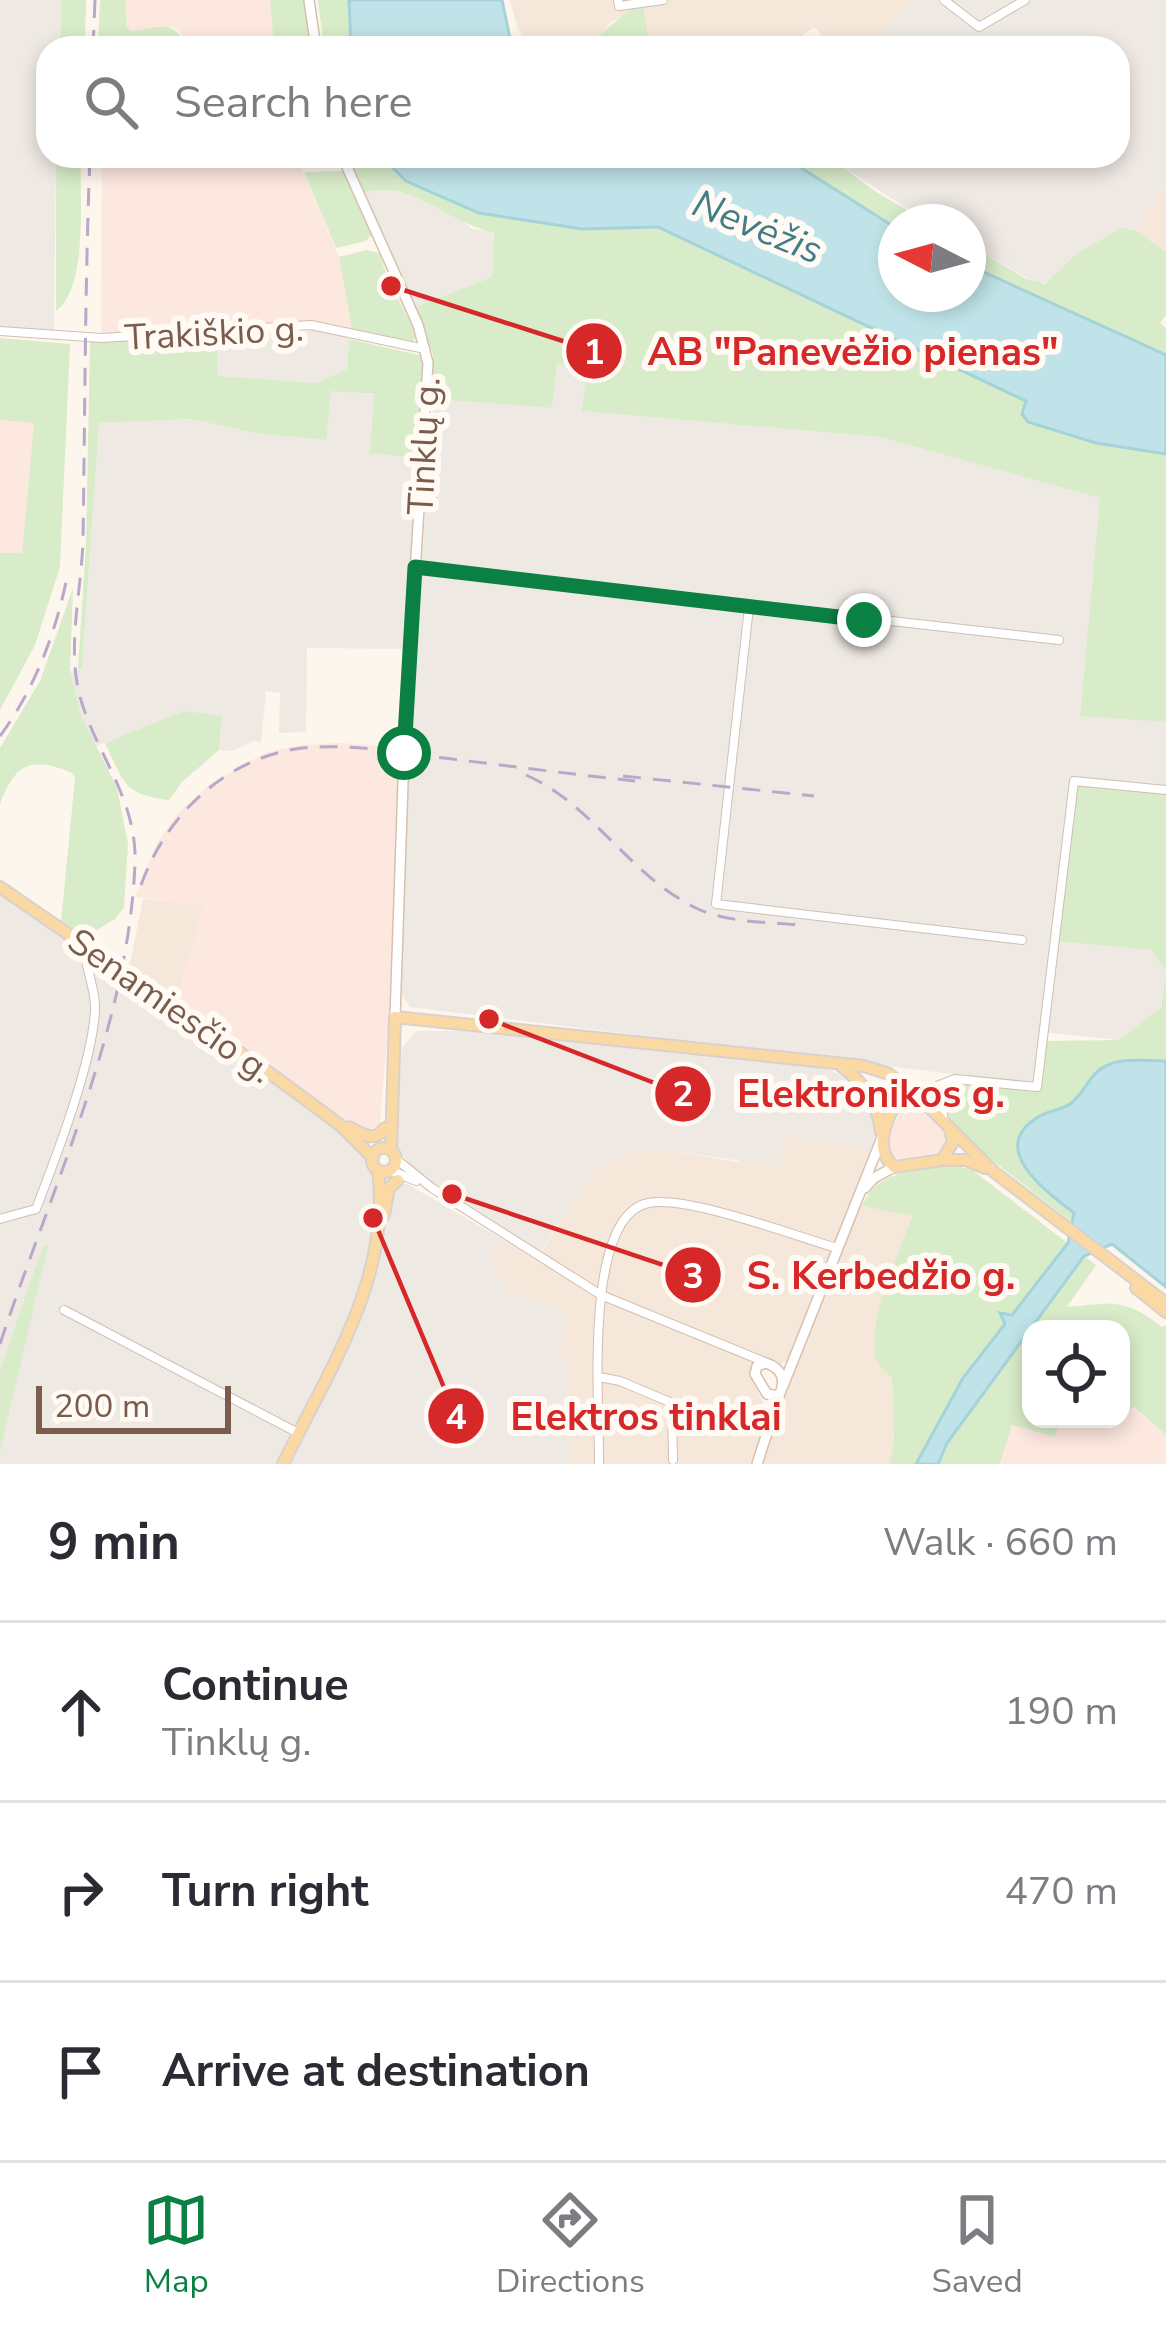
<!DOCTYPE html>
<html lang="en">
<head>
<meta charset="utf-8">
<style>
  body { margin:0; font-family:"Nunito Sans",sans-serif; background:#f2f2f3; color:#2b2b33 }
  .controls { position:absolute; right:36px; bottom:36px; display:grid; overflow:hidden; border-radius:24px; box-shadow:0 6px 18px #0003 }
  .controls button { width:108px; height:108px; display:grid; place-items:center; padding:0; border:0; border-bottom:3px solid #e1e1e2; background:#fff; color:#2b2b33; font:60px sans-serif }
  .compass { position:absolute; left:878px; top:204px; width:108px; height:108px; border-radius:50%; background:#fff; box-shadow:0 6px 18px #0003; rotate:276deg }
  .scale { position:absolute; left:36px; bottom:30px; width:195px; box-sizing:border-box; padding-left:12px; border:6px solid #7a5c4d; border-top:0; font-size:33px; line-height:42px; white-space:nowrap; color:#7a5c4d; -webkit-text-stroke:9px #fffaf3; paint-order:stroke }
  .stop { position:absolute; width:36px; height:36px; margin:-27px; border:9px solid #0b8043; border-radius:50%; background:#fff }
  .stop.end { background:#0b8043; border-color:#fff; box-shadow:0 3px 12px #0008 }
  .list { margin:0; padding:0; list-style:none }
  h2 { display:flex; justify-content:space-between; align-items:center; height:156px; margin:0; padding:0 48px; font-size:51px }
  h2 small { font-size:39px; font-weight:400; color:#7c7c81 }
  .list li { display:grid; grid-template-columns:78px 1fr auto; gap:36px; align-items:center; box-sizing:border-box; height:180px; padding:0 48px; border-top:3px solid #e1e1e2 }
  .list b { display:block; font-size:45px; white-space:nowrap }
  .list p { margin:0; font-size:39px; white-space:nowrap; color:#7c7c81 }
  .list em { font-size:39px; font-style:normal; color:#7c7c81 }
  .icon { flex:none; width:66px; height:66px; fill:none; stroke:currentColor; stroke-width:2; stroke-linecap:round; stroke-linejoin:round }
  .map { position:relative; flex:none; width:1166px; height:1464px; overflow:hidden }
  .search { position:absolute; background:#fff; box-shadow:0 6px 18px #0003; left:36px; right:36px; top:36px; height:132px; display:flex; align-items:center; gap:30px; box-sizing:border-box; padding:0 42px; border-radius:36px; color:#7c7c81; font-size:45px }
  .sheet { height:696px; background:#fff }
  nav { display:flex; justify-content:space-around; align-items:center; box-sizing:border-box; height:168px; border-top:3px solid #e1e1e2; background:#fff; font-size:33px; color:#7c7c81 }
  nav a { display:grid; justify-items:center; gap:6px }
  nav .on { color:#0b8043 }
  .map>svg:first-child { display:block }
  .residential { fill:#f5e8da }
  .commercial { fill:#fde8e0 }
  .industrial { fill:#efe9e4 }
  .green { fill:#d8ecc9 }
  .water { fill:#bfe3e8; stroke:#a5d3da; stroke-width:3 }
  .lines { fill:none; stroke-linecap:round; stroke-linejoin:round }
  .street-casing { stroke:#d1beb0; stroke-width:10 }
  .secondary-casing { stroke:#d6c0b0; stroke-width:12 }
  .primary-casing { stroke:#dad1cd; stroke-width:14 }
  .street { stroke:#fff; stroke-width:8 }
  .secondary { stroke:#fff; stroke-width:9 }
  .primary { stroke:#fbd9a5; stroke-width:10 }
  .rail { stroke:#b9a8c9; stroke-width:3; stroke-dasharray:18 12; stroke-linecap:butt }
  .route { stroke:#0b8043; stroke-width:15 }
  .labels { text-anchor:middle; stroke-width:12; stroke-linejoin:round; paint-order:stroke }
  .street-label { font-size:36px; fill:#7a5c4d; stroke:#fffaf3 }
  .water-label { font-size:39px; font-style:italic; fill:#437c86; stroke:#fffaf3 }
  .leader { fill:none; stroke:#d62828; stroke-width:4.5 }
  .callout-dot { fill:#d62828; stroke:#fffaf3; stroke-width:4.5 }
  .mark-label { font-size:36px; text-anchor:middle; font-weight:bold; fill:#fff }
  .callout-label { font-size:39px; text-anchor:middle; font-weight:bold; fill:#d62828; stroke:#fffaf3; stroke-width:12; stroke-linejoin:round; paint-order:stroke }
</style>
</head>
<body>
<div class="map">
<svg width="1166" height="1464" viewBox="0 0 1166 1464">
  <rect width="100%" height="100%" fill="#fdf6ec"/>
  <path class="residential" d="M510,0H916L870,46L863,48H834L814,27L785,48H650L643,5L611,22L595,42L579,48H530L517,27Z
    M1166,184V252L1135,230Z
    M143,899L205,905L176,1001L129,969Z
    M784,1137L845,1144L869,1153L791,1359L779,1365L755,1357L750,1376L766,1408L754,1464H564L573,1444L566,1411L569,1361L561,1359L487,1266L502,1239L536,1260L592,1173L630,1152L669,1150L737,1162Z
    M860,1206L912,1215L880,1308L878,1363L892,1378L894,1444L889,1464H761L775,1415Z"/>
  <path class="commercial" d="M125,0H270L274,48H188L179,30L172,27L131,31L127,28Z
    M102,156H297L339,257L352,329L349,339L309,330L101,342Z
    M0,420L34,422L22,554L0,553Z
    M340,743L400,747L389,1017L379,1133L362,1131L334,1112L176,1001L204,906L135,897L157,843L180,811L210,784L265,753L300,745Z
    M913,1098L950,1137L943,1152L896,1159L889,1151V1139L903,1102Z
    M1133,1407L1166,1435V1464H1000L1012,1425L1055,1437L1060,1419H1121V1413Z"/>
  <path class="industrial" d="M0,0H61L60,48H48V156H56L54,334L0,331Z
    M916,0H1166V184L1135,230L1129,228L1051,281L1038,284L968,245V222H928L829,158L1118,156V48H863L870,46Z
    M381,187L418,197L459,217L472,229L494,231L492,277L415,307L362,193Z
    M318,330L349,339L347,369L318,383L217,376L216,337Z
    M557,362L588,366L583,411L880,437L1101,498L1080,715L1166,722V790L1055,941L1152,950L1166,971L1161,1007L1119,1040L1041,1032L1033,1084L410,1007L401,993L408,774L433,399L551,408Z
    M331,390L375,395L419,458L408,649L307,648L306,732L279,733L280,693L266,691L261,742L253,741L233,751L219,750L222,716L132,733L96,746L82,717L70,671L82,668L99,423L190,419L261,434L325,440Z
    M0,890L269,1076L352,1139L375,1175L409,1185L502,1239L487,1265L505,1278L503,1286L564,1313L561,1358L569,1360L566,1410L577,1416L573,1444L564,1464H0Z
    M416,1031H469L827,1068L857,1084L867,1098L876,1137L869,1153L845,1144L784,1137L780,1167L669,1150L630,1152L592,1173L539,1254L414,1170L394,1146L395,1090L402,1048Z"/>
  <path class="green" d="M61,0H86L85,48H60Z
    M100,0H125L127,27L131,31C161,28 172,17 188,48H121V38L108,36L107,48H98Z
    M270,0H307L313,48H274Z
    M318,0H349L351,48H324Z
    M643,4L650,48H579C604,38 617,13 643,4Z
    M56,156H81C79,196 89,287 56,311Z
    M345,156H381L406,181L582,229L658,227L1027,401L1028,422L1096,443L1166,454V722L1080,716L1100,498L880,437L582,411L587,366L557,363L552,408L433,399V355L415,307L492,277L494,232C448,225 413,177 362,193Z
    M777,156H828L876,192L928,222H896V228Z
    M343,171L371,235L366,241L336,248L304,172Z
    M1122,228L1135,230L1166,252V315L1160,323L1166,328V355L968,265V245L1027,279L1045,284L1076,254Z
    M366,250L379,253L388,278L382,277L391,299L395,293L417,336L413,341L352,329L339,257Z
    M216,337L218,376L317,383L347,369L349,339L423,356L419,458L370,453L374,394L331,391L326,440L261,434L190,419L99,423L82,668L78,669L86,544L90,342Z
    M0,338L70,344L60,567L35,645L0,710V553H22L34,423L0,420Z
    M73,588L70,671L82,717L117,788L128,844L124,907L115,919L85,937L61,921L75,779L72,773C31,755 14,764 0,805V748L40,681Z
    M184,711L222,716L219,750L182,782L169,800C123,795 124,782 105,743Z
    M1074,781L1166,790V971L1151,950L1054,941Z
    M1166,974V1061L1125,1062L1070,1104L1039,1115L1031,1178L1074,1213L1073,1223L975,1147L948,1119L945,1093L956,1082L1039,1090L1046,1041L1119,1040L1161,1007Z
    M949,1165L971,1169L1096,1265L1067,1307C1112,1303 1124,1297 1162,1327L1166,1325V1435L1134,1407L1121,1413V1329H1031V1419H1060L1055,1437L1012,1425L1000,1464H889L894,1444L892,1378C885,1371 877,1364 875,1355C869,1315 899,1254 912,1216L862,1206C877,1170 916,1170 949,1165Z
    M43,1246H48L0,1452V1370Z"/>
  <path class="water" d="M349,0H502L512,48H351Z
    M381,156H777L787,159L896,228V294H968V265L1166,355V454L1096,443L1028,422L1022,414L1026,401L658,227L582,229L479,213L406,181Z
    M1166,1061V1287L1112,1244L1084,1256L947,1443L938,1464H916L963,1378L1005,1324L1000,1313L1012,1315L1068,1243L1074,1213C1049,1193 988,1151 1035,1119C1045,1111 1059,1111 1070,1104C1080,1097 1086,1084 1094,1075C1111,1055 1143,1061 1166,1061Z"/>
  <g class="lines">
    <defs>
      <path id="street" d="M618,0L619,6L663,0
        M944,0L979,27L1025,0
        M0,331L102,338L311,325L425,349
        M415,567L1059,640
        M749,607L716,904L1022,940
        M916,1094L955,1079L1037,1087L1074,781L1166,790
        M943,1117L942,1095L950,1081
        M396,1159L432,1188L601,1295L765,1362
        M390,1170L416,1181
        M0,1219L36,1209C56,1157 92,1064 95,1011C96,996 90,979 87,965L94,951
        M64,1310L298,1433
        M599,1377L620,1381L672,1403L673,1460
        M599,1464C600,1410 582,1217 648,1203C687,1195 795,1236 837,1248"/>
      <path id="secondary" d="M309,0L316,48
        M342,156L418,325L428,363L404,753L395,1017
        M865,1188L874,1178L894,1167
        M766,1363C783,1369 786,1380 779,1396L767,1394L755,1374L757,1366Z
        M783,1386L881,1140
        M757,1464L779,1396"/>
      <path id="primary" d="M0,887L271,1074L340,1125L373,1158
        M841,1066C866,1084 877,1102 881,1132
        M348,1127C363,1133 373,1144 385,1128
        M950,1129L953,1142L942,1160L894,1167C873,1148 886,1125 895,1102L916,1094L994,1172L1166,1303
        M372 1160a12 12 0 1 1 24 0a12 12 0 1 1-24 0Z
        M391,1150L395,1017L864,1066L889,1074L916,1094
        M942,1160H966L985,1168
        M384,1215L389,1188L398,1180
        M1136,1288L1166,1312
        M283,1464C328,1371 392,1277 378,1170"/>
    </defs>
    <use href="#street" class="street-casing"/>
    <use href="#secondary" class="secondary-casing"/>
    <use href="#primary" class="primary-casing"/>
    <use href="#street" class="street"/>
    <use href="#secondary" class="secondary"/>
    <use href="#primary" class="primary"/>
    <path class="rail" d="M93,48L95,0
      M0,736C34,690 56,633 67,577
      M526,775C594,805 630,877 698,909C729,923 768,922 801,925
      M623,776L814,796
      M141,885C168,810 234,750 317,747C359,745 403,753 444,758C508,766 571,774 635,781
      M0,1344C51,1189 128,1028 135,864C138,787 79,738 75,666C72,624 82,581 83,539C85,411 85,284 90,156"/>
  </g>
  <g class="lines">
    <path class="route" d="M404,753L415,567L864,620"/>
  </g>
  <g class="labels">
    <g class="street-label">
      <text transform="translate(214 332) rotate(-3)" y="13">Trakiškio g.</text>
      <text transform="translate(423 446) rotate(-87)" y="13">Tinklų g.</text>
      <text transform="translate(171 1005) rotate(35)" y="13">Senamiesčio g.</text>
    </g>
    <g class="water-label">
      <text transform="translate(758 226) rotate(22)" y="14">Nevėžis</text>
    </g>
  </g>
  <path class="leader" d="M391 286L594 351M489 1019L683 1094M452 1194L693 1275M373 1218L456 1416"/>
  <g class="callout-dot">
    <circle cx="391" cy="286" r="12"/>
    <circle cx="489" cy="1019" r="12"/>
    <circle cx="452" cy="1194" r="12"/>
    <circle cx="373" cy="1218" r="12"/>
    <circle cx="594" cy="351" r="30"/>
    <circle cx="683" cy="1094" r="30"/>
    <circle cx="693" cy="1275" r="30"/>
    <circle cx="456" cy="1416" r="30"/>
  </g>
  <g class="mark-label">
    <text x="594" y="364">1</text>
    <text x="683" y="1106">2</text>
    <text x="693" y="1288">3</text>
    <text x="456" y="1429">4</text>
  </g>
  <g class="callout-label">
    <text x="853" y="365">AB "Panevėžio pienas"</text>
    <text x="871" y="1107">Elektronikos g.</text>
    <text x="881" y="1289">S. Kerbedžio g.</text>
    <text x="646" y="1430">Elektros tinklai</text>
  </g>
</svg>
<div class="controls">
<button><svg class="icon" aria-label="locate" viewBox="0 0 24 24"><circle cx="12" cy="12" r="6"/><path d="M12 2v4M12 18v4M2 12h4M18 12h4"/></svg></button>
</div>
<svg class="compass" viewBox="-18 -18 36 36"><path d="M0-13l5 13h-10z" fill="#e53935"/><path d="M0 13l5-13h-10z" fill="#7c7c81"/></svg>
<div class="scale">200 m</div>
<div class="stop" style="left:404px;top:753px"></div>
<div class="stop end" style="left:864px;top:620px"></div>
<div class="search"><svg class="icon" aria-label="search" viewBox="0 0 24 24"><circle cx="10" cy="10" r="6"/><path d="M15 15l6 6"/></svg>Search here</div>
</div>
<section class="sheet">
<h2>9 min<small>Walk · 660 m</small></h2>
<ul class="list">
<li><svg class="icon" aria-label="ahead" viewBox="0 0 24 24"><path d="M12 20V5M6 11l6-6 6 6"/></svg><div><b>Continue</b><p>Tinklų g.</p></div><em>190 m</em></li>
<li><svg class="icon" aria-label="right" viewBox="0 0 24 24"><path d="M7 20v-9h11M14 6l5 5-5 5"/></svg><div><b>Turn right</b></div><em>470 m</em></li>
<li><svg class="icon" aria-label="arrive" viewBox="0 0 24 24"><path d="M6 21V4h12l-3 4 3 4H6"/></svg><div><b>Arrive at destination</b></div></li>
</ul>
</section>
<nav>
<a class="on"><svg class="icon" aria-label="map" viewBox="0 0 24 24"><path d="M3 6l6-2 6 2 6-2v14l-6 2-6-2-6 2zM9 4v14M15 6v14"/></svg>Map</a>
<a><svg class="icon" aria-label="directions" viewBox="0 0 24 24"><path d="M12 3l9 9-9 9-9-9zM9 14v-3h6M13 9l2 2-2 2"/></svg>Directions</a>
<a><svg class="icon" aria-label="saved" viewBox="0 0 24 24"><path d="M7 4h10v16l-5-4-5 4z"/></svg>Saved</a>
</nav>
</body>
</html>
